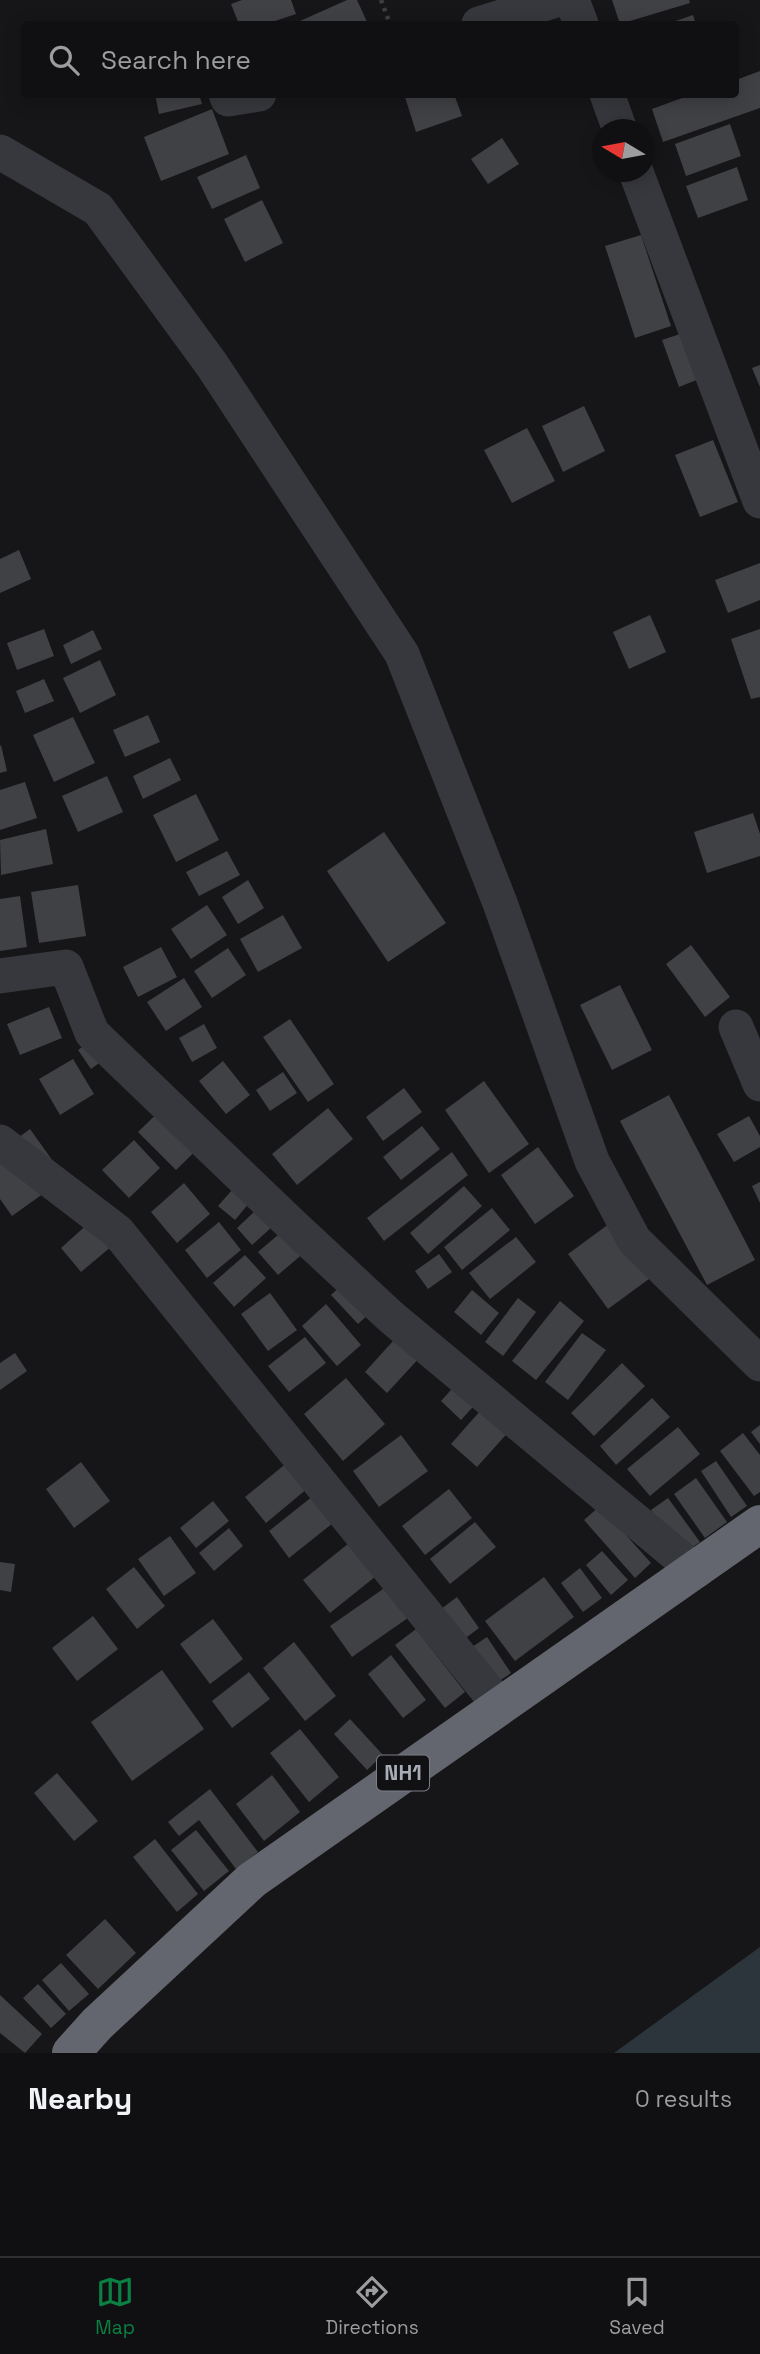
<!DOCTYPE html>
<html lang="en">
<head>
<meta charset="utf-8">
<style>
  body { margin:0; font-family:"Space Grotesk",sans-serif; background:#1e1e20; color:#f1f3f6 }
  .compass { position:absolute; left:592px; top:119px; width:63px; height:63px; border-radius:50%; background:#101012; box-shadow:0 4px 18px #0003; rotate:280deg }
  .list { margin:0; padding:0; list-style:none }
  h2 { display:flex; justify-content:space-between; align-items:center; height:91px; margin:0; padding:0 28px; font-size:30px }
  h2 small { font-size:23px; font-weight:400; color:#9c9d9f }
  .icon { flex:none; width:38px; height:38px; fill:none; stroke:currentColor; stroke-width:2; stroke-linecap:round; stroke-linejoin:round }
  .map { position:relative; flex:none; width:760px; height:2053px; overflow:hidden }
  .search { position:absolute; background:#101012; box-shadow:0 4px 18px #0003; left:21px; right:21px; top:21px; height:77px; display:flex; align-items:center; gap:18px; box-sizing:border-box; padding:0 24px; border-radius:7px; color:#9c9d9f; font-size:26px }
  .sheet { height:203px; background:#101012 }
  nav { display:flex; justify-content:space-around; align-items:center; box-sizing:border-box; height:98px; border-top:2px solid #303032; background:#101012; font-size:19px; color:#9c9d9f }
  nav a { display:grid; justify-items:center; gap:4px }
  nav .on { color:#0b8043 }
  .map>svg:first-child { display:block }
  .water { fill:#2c353c }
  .building { fill:#404145 }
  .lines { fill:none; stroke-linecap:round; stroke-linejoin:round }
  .path { stroke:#3d3f44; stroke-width:4.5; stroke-dasharray:3.5 5; stroke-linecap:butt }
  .street { stroke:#37383d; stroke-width:35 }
  .highway { stroke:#63666e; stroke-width:38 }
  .labels { text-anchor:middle; stroke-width:6; stroke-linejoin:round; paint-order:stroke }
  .shield { fill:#111113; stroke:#7b7e86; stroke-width:2 }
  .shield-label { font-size:21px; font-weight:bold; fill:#a8adb8 }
</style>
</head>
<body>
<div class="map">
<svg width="760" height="2053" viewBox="0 0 760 2053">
  <rect width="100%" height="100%" fill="#161618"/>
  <path class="water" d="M760,1947V2053H614Z"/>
  <path class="building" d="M242,0H291L296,14L266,24H239L231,4Z
    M347,0H357L368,24H302L300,21Z
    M612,0H689L690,3L620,24Z
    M693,15L696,24H667Z
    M760,71V108L663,142L652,109L693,94H736V80Z
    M155,94H199L202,104L159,114Z
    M411,94H454L462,116L416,132L405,97Z
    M212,109L229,154L161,181L144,137Z
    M730,124L741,156L686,176L675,144Z
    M502,138L519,164L488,184L471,159Z
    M246,155L260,188L212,209L197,177Z
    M737,167L748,200L698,218L686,186Z
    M262,200L283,243L245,262L224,219Z
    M641,235L671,326L635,338L605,246Z
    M683,333L699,379L679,387L662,340Z
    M760,365V387L752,368Z
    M584,406L605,451L563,472L542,426Z
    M527,428L555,481L512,503L484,450Z
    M713,440L738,502L700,517L675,455Z
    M19,550L31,579L0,593V559Z
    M760,563V600L728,613L715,580Z
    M650,615L666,652L629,669L613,632Z
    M44,629L54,656L17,670L7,643Z
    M760,629V697L751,699L731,639Z
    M93,630L102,649L71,664L63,645Z
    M100,660L116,695L80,713L63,678Z
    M44,679L54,701L25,713L16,691Z
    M148,715L160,742L125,757L113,730Z
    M73,717L95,763L54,782L33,735Z
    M1,745L7,771L0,773V746Z
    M170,758L181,780L143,799L133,776Z
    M107,776L123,812L78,832L62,796Z
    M25,782L37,818L0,830V790Z
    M196,794L219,840L176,862L153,815Z
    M753,813L760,834V856L707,873L694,832Z
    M46,829L53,864L1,875L0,840Z
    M384,832L446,923L388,962L327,871Z
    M227,851L240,875L199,896L186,872Z
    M248,880L264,908L238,924L222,897Z
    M78,885L86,936L39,943L31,892Z
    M20,896L27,947L0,951V899Z
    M207,905L227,935L191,959L171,929Z
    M283,915L302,948L258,972L240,939Z
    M691,945L730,997L705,1017L666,964Z
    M161,947L177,977L138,997L123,967Z
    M228,948L246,975L212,998L194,971Z
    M184,978L202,1007L166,1031L147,1002Z
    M620,985L652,1050L612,1070L580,1005Z
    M49,1007L62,1038L20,1055L7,1024Z
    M290,1019L334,1084L308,1102L263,1037Z
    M204,1024L217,1048L192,1062L179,1038Z
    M108,1029L121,1047L91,1069L78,1050Z
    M73,1059L94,1094L60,1115L39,1079Z
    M223,1061L250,1095L226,1114L199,1081Z
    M283,1072L297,1093L270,1111L256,1090Z
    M484,1081L529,1144L489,1173L445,1110Z
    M404,1088L422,1112L383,1141L366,1117Z
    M669,1095L755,1260L707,1285L620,1121Z
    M175,1096L212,1135L176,1170L138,1132Z
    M328,1108L353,1139L297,1185L272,1154Z
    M749,1116L760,1136V1147L734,1162L717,1134Z
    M422,1126L440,1149L401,1180L383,1157Z
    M30,1129L65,1178L12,1216L0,1199V1151Z
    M134,1140L160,1168L129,1198L102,1170Z
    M538,1147L574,1196L535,1224L501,1175Z
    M452,1152L468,1175L384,1241L367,1218Z
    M239,1182L255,1196L235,1220L218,1206Z
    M760,1182V1203L752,1186Z
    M184,1183L210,1214L177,1243L151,1212Z
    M464,1186L482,1206L428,1254L410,1233Z
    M258,1208L273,1226L252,1245L237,1228Z
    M492,1208L510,1230L462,1270L444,1247Z
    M91,1221L112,1246L81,1272L61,1248Z
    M613,1221L653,1276L608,1309L568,1254Z
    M219,1222L241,1250L207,1278L185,1250Z
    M286,1228L306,1251L278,1275L258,1252Z
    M516,1237L536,1262L490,1299L469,1273Z
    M439,1254L452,1272L428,1289L415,1271Z
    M245,1255L266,1278L234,1307L213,1283Z
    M361,1267L388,1296L358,1324L331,1295Z
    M472,1290L499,1313L481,1335L454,1312Z
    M270,1293L297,1330L268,1351L241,1314Z
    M518,1298L536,1312L503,1356L485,1342Z
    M560,1301L584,1321L536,1380L512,1361Z
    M326,1304L361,1345L337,1366L302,1326Z
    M411,1321L434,1342L387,1393L365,1372Z
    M582,1333L606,1350L568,1400L545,1382Z
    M305,1337L326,1363L289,1392L268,1366Z
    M15,1353L27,1371L0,1390V1363Z
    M622,1363L645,1386L594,1436L571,1413Z
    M470,1369L491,1387L461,1420L441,1401Z
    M346,1378L385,1424L343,1461L304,1414Z
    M495,1394L521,1418L477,1467L451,1444Z
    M652,1398L670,1417L616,1465L600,1446Z
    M760,1425V1444L751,1432Z
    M678,1427L700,1454L650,1496L627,1469Z
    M743,1433L760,1455V1492L754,1496L720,1451Z
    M401,1435L428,1471L379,1507L353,1471Z
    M294,1457L314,1483L266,1523L245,1497Z
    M716,1461L747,1506L731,1517L701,1471Z
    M81,1462L110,1501L74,1528L46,1489Z
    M696,1478L727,1522L705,1538L674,1494Z
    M449,1489L472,1518L425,1555L402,1526Z
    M318,1492L338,1519L289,1558L269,1531Z
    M668,1498L700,1542L682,1555L651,1510Z
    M213,1501L229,1521L196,1548L180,1528Z
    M600,1506L651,1563L635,1578L584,1520Z
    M475,1522L496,1547L450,1584L430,1559Z
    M229,1528L243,1546L214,1571L199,1553Z
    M359,1535L386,1568L330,1613L303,1580Z
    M170,1536L196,1573L164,1596L138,1559Z
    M602,1551L628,1580L611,1595L586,1565Z
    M0,1562L15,1564L11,1592L0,1590Z
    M134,1567L165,1606L137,1629L106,1589Z
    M580,1568L602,1598L583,1612L561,1583Z
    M544,1577L574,1617L515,1661L485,1621Z
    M393,1582L415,1613L352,1657L330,1626Z
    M457,1597L479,1628L463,1640L441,1609Z
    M93,1616L118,1649L77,1681L52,1648Z
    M213,1619L243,1659L210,1684L180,1644Z
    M416,1629L465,1692L445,1708L395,1645Z
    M487,1637L511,1673L492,1686L469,1649Z
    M294,1642L336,1696L305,1721L263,1668Z
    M391,1655L426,1700L403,1718L368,1674Z
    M162,1670L204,1729L132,1781L91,1722Z
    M249,1672L270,1699L232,1728L212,1701Z
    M350,1719L383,1755L367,1770L334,1734Z
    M300,1729L339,1777L309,1802L270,1753Z
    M57,1773L98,1821L74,1841L34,1793Z
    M272,1775L300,1812L264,1841L236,1804Z
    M210,1789L258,1852L236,1869L199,1820L179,1836L168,1822Z
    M196,1830L229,1871L204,1891L171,1850Z
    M155,1839L198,1894L177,1912L133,1857Z
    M105,1919L136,1953L98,1989L66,1955Z
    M61,1963L89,1994L69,2011L42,1980Z
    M38,1984L66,2014L51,2028L23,1998Z
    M0,1995L42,2034L25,2053L0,2033Z"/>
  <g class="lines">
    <path class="path" d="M381,0L390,24"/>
    <path class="street" d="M572,0L581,24
      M479,24L556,0
      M226,94L228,99L259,94
      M607,94L620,130
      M0,152L98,209L212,365L402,654L500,903L592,1161L634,1240L760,1364
      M636,172L760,501
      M0,976L66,967L92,1033L290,1223L391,1317L696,1571
      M736,1027L760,1084
      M0,1142L118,1232L499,1705"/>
    <path class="highway" d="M71,2053L97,2024L252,1880L760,1524"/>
  </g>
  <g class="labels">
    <rect class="shield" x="377" y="1755.5" width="52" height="35" rx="5"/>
    <g class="shield-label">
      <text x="403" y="1780">NH1</text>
    </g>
  </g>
</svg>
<svg class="compass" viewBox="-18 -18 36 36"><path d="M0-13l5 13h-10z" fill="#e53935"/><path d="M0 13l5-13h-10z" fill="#9c9d9f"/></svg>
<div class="search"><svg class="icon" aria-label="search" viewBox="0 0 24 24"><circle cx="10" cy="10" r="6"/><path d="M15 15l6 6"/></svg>Search here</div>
</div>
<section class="sheet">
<h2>Nearby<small>0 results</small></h2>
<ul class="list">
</ul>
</section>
<nav>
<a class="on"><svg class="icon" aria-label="map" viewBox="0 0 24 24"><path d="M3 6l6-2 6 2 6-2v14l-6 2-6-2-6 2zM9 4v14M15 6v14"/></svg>Map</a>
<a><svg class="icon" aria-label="directions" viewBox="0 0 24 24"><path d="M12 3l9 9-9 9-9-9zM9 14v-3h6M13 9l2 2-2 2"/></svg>Directions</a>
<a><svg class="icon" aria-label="saved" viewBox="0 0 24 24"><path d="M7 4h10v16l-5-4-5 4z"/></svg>Saved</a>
</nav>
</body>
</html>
